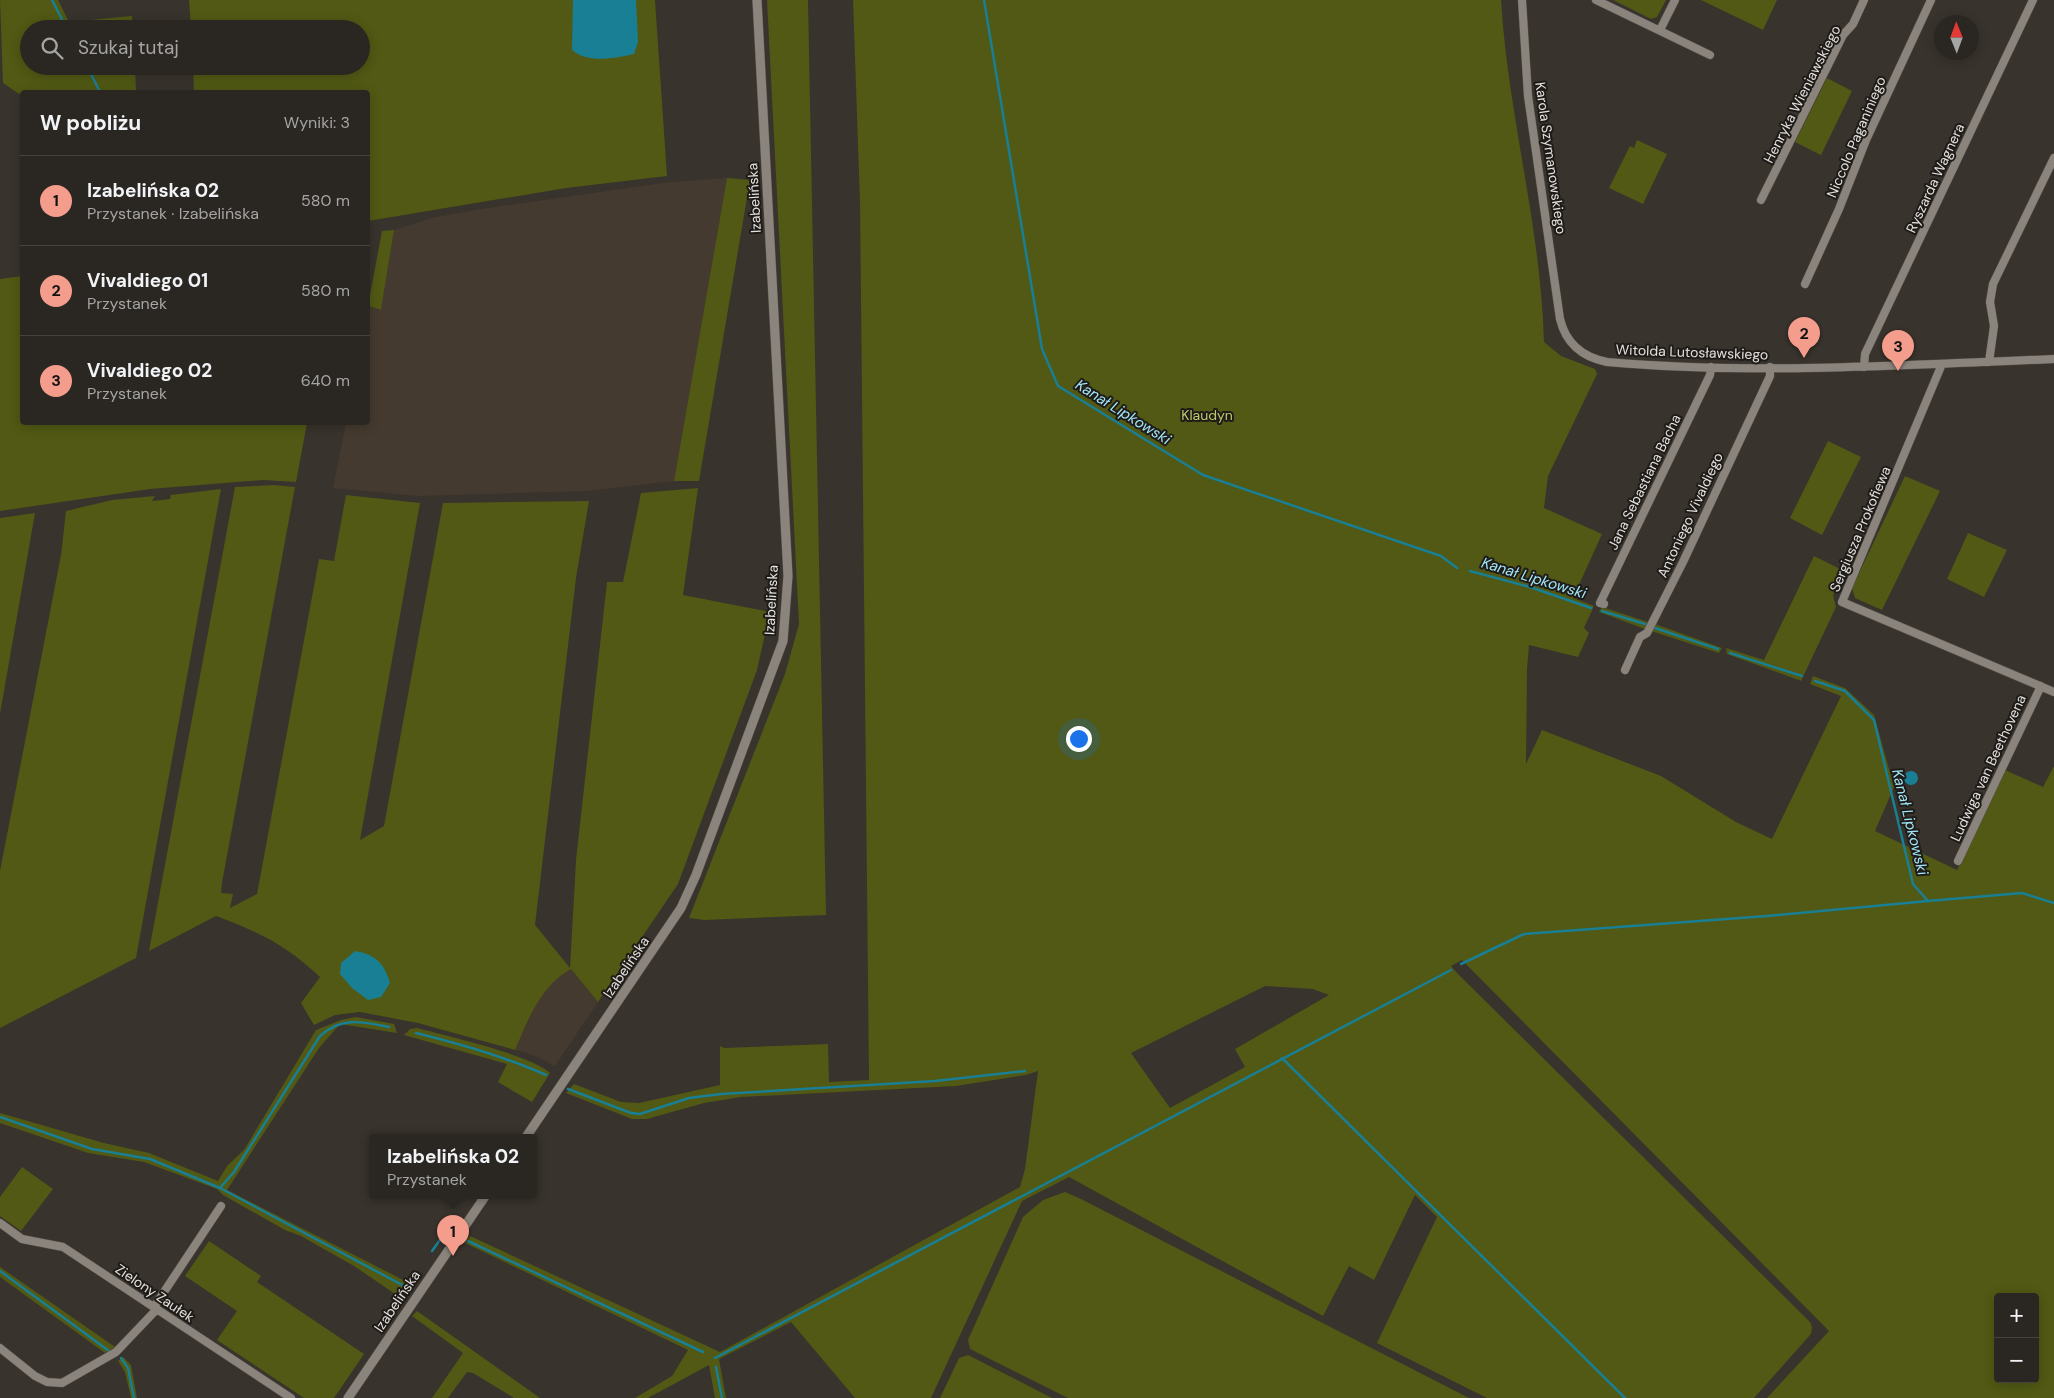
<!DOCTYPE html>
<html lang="pl">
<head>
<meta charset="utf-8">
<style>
  body { margin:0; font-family:"DM Sans",sans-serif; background:#322e2a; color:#f1f3f6 }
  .controls { position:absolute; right:15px; bottom:15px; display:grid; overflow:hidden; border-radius:5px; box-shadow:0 2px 12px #0003 }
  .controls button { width:45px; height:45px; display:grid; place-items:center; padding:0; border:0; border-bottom:1px solid #46433f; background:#2a2621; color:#f1f3f6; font:25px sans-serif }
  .compass { position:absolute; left:1934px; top:15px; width:45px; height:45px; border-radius:50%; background:#2a2621; box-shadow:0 2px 12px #0003; rotate:359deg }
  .you { position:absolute; left:1078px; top:738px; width:18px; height:18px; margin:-12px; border:4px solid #fff; border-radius:50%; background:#1a73e8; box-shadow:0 0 0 8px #1a73e833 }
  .badge { display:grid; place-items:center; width:32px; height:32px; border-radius:50%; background:#f49d8c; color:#111; font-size:16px; font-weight:700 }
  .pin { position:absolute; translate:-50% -41px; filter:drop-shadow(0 1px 2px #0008) }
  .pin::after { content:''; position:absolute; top:26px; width:18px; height:15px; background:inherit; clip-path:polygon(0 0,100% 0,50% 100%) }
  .popup { position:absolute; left:369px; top:1134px; width:168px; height:65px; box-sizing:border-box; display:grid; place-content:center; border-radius:5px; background:#2a2621; filter:drop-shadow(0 1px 4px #0005); font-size:16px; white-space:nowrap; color:#a5a5a5 }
  .popup b { font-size:19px; color:#f1f3f6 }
  .popup::after { content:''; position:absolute; left:50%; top:100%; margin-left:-10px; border:10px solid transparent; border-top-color:#2a2621 }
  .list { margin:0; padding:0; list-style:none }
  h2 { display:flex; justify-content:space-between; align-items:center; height:65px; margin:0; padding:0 20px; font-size:21px }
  h2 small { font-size:16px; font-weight:400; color:#a5a5a5 }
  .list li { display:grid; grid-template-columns:32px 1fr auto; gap:15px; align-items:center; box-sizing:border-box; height:90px; padding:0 20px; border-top:1px solid #46433f }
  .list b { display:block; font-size:19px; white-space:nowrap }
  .list p { margin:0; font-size:16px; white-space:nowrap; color:#a5a5a5 }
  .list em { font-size:16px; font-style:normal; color:#a5a5a5 }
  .icon { flex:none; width:28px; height:28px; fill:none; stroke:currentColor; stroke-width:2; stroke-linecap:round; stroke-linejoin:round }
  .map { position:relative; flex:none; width:2054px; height:1398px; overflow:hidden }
  .search { position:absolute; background:#2a2621; box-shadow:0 2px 12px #0003; left:20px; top:20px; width:350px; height:55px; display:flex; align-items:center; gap:12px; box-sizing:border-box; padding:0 18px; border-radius:28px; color:#a5a5a5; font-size:19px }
  .panel { position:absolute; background:#2a2621; box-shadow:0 2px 12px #0003; left:20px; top:90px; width:350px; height:335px; border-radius:5px }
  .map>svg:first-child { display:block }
  .built { fill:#453a2f }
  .green { fill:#515914; fill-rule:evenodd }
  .water { fill:#197f94 }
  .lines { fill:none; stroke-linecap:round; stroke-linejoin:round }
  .stream { stroke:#197f94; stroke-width:2.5 }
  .minor-casing { stroke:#534e49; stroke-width:9 }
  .tertiary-casing { stroke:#534e49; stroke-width:10 }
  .minor { stroke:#8b847d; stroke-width:8 }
  .tertiary { stroke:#8b847d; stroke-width:9 }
  .labels { text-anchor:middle; stroke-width:4; stroke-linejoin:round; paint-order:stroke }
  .street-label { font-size:14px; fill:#e5e1dd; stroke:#1e1b18 }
  .park-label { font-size:14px; fill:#bdca6a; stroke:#1e1b18 }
  .water-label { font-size:15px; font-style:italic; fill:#a1e6f8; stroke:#1e1b18 }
</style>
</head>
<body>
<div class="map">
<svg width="2054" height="1398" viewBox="0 0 2054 1398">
  <rect width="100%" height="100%" fill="#38332c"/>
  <path class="built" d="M727,178L674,481L587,491L418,496L333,488L346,423L368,422V307L381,310L394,230L432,218L481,209L670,182Z
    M570,968L598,1002L555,1066L531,1054L515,1050L542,992L558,975Z"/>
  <path class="green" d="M0,0H58L69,22L132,16L133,29H29V66H135L136,92H22V96L3,83Z
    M189,0H655L667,176L566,188L368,221V92H194L193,66H361V29H191Z
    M767,0H808L826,915L704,920L689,918L785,674L799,624Z
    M853,0H1501C1508,115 1541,227 1544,342L1561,356L1595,369L1597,374L1548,476L1544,508L1602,534L1573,598L1594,606L1584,628L1589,633L1578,657L1529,645L1527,669L1526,764L1542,730L1661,776L1736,822L1772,839L1841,696L1810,684L1813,676L1845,688L1874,715L1894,787L1875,831L1957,870L2005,770L2043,787L2054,766V1398H1767L1829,1331L1462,960L1451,966L1456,972L1810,1322L1812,1327L1811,1334L1754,1398H1487L1377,1343L1437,1217L1415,1195L1374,1280L1349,1266L1323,1316L1069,1177L1022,1201L931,1398H855L791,1322L719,1359L726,1398H715L709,1365L648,1398H635L672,1376L688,1350L465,1243L470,1236L720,1352L1020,1187L1025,1169L1038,1071L1026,1075L956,1086L741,1097L704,1103L647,1119H632L566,1093L574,1084L621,1102L639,1103L720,1085V1046L724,1048L828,1044L829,1082L869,1080L860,203ZM1265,986L1313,989L1329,995L1235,1049L1245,1067L1170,1108L1131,1053ZM1998,1297H2035V1379H1998Z
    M1613,0H1666L1657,17L1651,19Z
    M1701,0H1777L1763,30Z
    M1827,78L1852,91L1821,155L1795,142Z
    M1637,140L1667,154L1643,204L1609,188L1630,146L1634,148Z
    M727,178L750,180L699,481H674Z
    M394,230L381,310L368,306L382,231Z
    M22,276V422L307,423L296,482L263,480L150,489L0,511V279Z
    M1828,441L1861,457L1822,535L1790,518Z
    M1905,476L1940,491L1882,610L1855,598L1852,588Z
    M273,485L295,487L222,883L221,893L233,894L230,908L257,894L319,559L334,561L346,495L420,503L360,840L384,826L443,503L589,501L576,578L535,925L570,968L576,860L607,582H623L641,493L698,488L683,595L770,612L757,670L678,884L598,1002L571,969C540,986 529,1019 515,1050L418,1023L360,1012L335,1015L314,1025L301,1003L320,977C284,944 261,933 216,916L149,951L235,487Z
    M221,489L136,958L0,1028V871L61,555L66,511L112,500L155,496L152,501L170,499L171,495Z
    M35,513L0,714V518Z
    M1968,533L2007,550L1984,597L1947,579Z
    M1814,556L1844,571L1833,595L1836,607L1801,681L1727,654L1726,648L1764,660Z
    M1602,607L1648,622L1645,629L1599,612Z
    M1655,624L1722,648L1719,653L1651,631Z
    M356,1017L394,1024L397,1033L340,1024L319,1048L227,1190L411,1284L401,1298L354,1266L301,1236L285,1230L223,1195L217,1189L144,1162L88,1153L0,1123V1113L104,1143L149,1153L218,1181L227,1166L244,1150L316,1030L341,1020Z
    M417,1028C447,1036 531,1055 550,1073L532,1102L498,1082L507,1064L404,1035L410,1029Z
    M22,1167L53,1189L21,1231L0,1216V1197Z
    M1065,1192L1081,1199L1469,1398H1068L970,1349L968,1340L1023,1217L1043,1200Z
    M209,1241L261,1276L257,1282L364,1354L334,1398H304L217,1340L237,1311L185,1276Z
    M0,1267L115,1347L105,1353L0,1277Z
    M417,1311L540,1398H514L473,1373L467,1372L448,1398H432L463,1353L412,1316Z
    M968,1355L1052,1398H940L959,1358Z
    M123,1357L131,1365L137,1398H131L125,1372L118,1361Z"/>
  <path class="water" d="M573,0H636L638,42L634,54C615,58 588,64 572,50Z
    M1904 778a7 7 0 1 1 14 0a7 7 0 1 1-14 0Z
    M355,951C375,954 385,964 390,983L381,997L368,1000L352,988L340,974L341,963Z"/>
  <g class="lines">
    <path class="stream" d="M52,0L67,29
      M984,0L1042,349L1058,386L1203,475L1441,556L1457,568
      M87,66L100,92
      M1470,571L1530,587L1591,608
      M1602,611L1645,624
      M1655,628L1718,649
      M1730,653L1802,676
      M1815,681L1845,691L1874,720L1913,884L1928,901L2022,893L2054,903
      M1461,964L1524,934L1767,916L1928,901
      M416,1033C461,1044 504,1056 546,1075
      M1282,1058L1625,1398
      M568,1089L631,1113L640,1114L689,1098L721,1094L935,1081L1025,1071
      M0,1117L92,1149L150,1159L220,1188L406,1287
      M220,1188L234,1172L320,1036C341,1016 364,1022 389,1027
      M468,1241L703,1352
      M432,1251L447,1230
      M0,1271L109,1351
      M121,1358L128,1368L134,1398
      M715,1358L1451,970
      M716,1367L722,1398"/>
    <defs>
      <path id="minor" d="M1522,0L1528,96L1560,319C1566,344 1582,357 1607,362C1755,375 1905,365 2054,359
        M1596,0L1710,55
        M1660,30L1675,0
        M1761,200L1843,35L1853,24L1864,0
        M1805,284L1839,209L1866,140L1931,0
        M1989,362L1994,326L1990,302L1993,284L2054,158
        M1942,364L1842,602L2054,692
        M1864,367L1865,354L2033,0
        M1604,604L1600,603L1710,375L1711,367
        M1625,670L1640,637L1647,633L1683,562L1770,376V367
        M1958,861L2041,686
        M0,1223L22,1239L63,1247L291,1398
        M154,1307L221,1206
        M0,1348L35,1376L47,1382L62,1383L116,1352L157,1309"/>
      <path id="tertiary" d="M526,1137L681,908L696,875L783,641L788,576L757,0
        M348,1398L486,1195"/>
    </defs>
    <use href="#minor" class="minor-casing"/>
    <use href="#tertiary" class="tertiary-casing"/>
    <use href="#minor" class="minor"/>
    <use href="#tertiary" class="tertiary"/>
  </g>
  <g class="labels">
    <g class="street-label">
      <text transform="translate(1802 94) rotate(-63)" y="5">Henryka Wieniawskiego</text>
      <text transform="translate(1856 137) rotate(-67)" y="5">Niccolo Paganiniego</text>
      <text transform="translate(1551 158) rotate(82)" y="5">Karola Szymanowskiego</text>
      <text transform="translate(1935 178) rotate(-65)" y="5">Ryszarda Wagnera</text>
      <text transform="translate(754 198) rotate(-93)" y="5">Izabelińska</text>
      <text transform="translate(1692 352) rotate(2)" y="5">Witolda Lutosławskiego</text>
      <text transform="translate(1644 482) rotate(-64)" y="5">Jana Sebastiana Bacha</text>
      <text transform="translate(1690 515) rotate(-65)" y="5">Antoniego Vivaldiego</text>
      <text transform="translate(1860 529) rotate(-67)" y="5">Sergiusza Prokofiewa</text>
      <text transform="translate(771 600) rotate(-87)" y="5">Izabelińska</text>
      <text transform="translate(1988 768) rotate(-65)" y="5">Ludwiga van Beethovena</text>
      <text transform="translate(626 967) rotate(-56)" y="5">Izabelińska</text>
      <text transform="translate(155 1293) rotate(34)" y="5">Zielony Zaułek</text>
      <text transform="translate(397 1301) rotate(-56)" y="5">Izabelińska</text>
    </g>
    <g class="park-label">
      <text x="1207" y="420">Klaudyn</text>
    </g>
    <g class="water-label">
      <text transform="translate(1123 412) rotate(32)" y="5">Kanał Lipkowski</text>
      <text transform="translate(1534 578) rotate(17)" y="5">Kanał Lipkowski</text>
      <text transform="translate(1910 822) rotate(76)" y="5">Kanał Lipkowski</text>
    </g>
  </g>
</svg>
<div class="controls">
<button>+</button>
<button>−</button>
</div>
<svg class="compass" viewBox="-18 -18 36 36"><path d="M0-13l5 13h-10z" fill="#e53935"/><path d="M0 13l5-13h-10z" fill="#a5a5a5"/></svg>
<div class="you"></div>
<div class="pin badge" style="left:453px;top:1256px">1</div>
<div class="popup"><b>Izabelińska 02</b>Przystanek</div>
<div class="pin badge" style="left:1804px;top:358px">2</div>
<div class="pin badge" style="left:1898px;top:371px">3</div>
<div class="search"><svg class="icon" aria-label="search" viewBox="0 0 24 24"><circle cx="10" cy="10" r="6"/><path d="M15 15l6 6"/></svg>Szukaj tutaj</div>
<section class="panel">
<h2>W pobliżu<small>Wyniki: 3</small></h2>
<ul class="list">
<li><span class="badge">1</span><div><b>Izabelińska 02</b><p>Przystanek · Izabelińska</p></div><em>580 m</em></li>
<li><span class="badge">2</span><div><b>Vivaldiego 01</b><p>Przystanek</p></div><em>580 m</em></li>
<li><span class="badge">3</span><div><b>Vivaldiego 02</b><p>Przystanek</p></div><em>640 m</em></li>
</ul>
</section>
</div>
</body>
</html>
